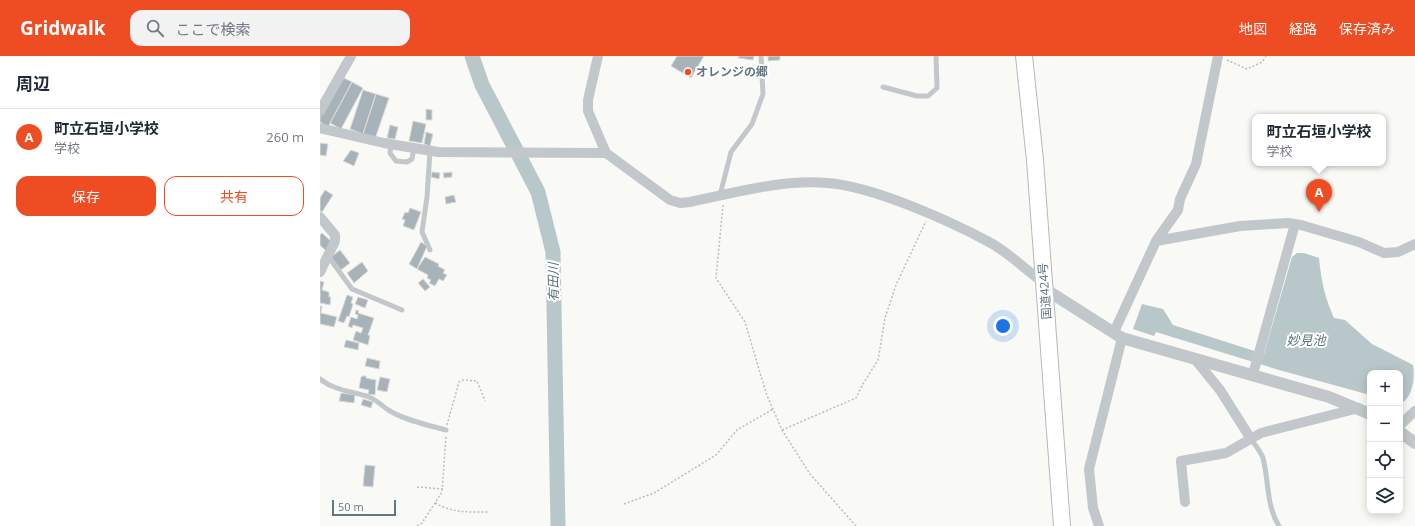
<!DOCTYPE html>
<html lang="ja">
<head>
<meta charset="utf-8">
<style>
  body { margin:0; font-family:"Open Sans","Noto Sans JP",sans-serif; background:#f2f2f3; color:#1f2937 }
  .controls { position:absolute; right:12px; bottom:12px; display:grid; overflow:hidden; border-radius:8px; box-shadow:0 2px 10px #0003 }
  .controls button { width:36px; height:36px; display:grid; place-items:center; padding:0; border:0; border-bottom:1px solid #e0e1e3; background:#fff; color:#1f2937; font:20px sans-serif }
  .scale { position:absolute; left:12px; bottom:10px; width:64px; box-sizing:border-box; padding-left:4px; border:2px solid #627683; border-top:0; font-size:11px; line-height:14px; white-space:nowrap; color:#627683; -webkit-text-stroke:3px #fff; paint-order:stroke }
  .you { position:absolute; left:683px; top:270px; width:14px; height:14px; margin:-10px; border:3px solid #fff; border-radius:50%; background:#1a73e8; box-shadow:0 0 0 6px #1a73e833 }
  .badge { display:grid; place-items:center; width:26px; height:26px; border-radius:50%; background:#ee4c22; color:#fff; font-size:13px; font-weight:700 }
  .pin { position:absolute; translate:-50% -33px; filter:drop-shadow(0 1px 2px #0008) }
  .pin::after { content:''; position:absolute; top:21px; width:14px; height:12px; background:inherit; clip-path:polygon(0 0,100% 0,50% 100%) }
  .popup { position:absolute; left:932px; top:58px; width:134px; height:52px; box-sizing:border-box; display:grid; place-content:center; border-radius:8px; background:#fff; filter:drop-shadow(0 1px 3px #0005); font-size:13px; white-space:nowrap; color:#747a83 }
  .popup b { font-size:15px; color:#1f2937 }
  .popup::after { content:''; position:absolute; left:50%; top:100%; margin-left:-8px; border:8px solid transparent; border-top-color:#fff }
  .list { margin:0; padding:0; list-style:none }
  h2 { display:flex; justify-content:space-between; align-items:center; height:52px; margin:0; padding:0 16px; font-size:17px }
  h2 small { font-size:13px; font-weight:400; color:#747a83 }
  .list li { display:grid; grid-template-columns:26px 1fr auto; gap:12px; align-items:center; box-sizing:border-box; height:56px; padding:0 16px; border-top:1px solid #e0e1e3 }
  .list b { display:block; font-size:15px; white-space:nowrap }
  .list p { margin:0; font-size:13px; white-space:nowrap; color:#747a83 }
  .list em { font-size:13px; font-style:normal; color:#747a83 }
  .actions { display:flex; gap:8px; padding:12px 16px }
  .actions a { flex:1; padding:9px 0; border:1px solid #ee4c22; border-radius:12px; text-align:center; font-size:14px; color:#ee4c22 }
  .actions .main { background:#ee4c22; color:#fff }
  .icon { flex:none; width:22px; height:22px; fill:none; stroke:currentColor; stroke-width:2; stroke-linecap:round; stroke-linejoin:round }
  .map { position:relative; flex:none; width:1095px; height:470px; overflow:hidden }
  header { display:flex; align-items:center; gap:24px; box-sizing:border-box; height:56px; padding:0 20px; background:#ee4c22; color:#fff }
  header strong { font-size:19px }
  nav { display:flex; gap:22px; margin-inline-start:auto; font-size:14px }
  .search { width:280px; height:36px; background:#f2f2f3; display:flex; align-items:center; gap:10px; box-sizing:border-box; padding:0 14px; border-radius:12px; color:#747a83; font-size:15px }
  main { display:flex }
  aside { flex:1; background:#fff }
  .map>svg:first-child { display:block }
  .water { fill:#b8c7ca }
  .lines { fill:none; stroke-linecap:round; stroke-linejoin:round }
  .river { stroke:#b8c7ca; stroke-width:15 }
  .building { fill:#a8b2b9; stroke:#dbdbd9 }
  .trunk-casing { stroke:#b5babd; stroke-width:18 }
  .path { stroke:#babec1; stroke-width:1.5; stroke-dasharray:2 2; stroke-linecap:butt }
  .service { stroke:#c2c7cb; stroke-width:5 }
  .minor { stroke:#c2c7cb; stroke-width:10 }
  .tertiary { stroke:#c2c7cb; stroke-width:12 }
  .trunk { stroke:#fff; stroke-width:16 }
  .poi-dot { fill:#ee4c22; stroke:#fff; stroke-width:1.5 }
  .labels { text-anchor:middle; stroke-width:4; stroke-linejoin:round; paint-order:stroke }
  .poi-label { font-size:12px; font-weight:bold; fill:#627683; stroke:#fff; text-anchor:start }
  .street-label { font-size:12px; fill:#627683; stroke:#fff }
  .water-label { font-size:13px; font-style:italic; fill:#5d767d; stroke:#fff }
</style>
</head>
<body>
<header>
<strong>Gridwalk</strong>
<div class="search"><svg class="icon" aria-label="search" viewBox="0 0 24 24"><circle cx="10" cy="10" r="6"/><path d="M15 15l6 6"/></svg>ここで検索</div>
<nav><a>地図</a><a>経路</a><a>保存済み</a></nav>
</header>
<main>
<aside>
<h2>周辺<small></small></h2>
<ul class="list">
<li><span class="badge">A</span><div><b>町立石垣小学校</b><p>学校</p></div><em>260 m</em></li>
</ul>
<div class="actions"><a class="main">保存</a><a>共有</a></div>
</aside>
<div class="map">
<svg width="1095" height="470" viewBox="0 0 1095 470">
  <rect width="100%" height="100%" fill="#f9f9f6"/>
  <path class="water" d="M977,197H984L999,202C1001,224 1005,242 1014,262L1025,264L1052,288L1093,309C1095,322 1093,342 1080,348V317H1050V339L959,314L836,276L834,280L813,273L822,248L843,253L853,269L944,298L972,201Z"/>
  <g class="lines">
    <path class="river" d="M152,0L162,29L218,136L233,196L238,470"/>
  </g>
  <path class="building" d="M357,0H384L371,22L351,10Z
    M419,0H434L433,4L418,2Z
    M448,0H460V4L448,5Z
    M20,20L32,26L8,71L0,66V58Z
    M32,26L43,32L21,73L10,67Z
    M43,34L56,38L43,78L30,73Z
    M56,38L69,42L55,83L43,78Z
    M106,53L112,54V64H106Z
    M93,65L106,68L102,87L89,85Z
    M70,69L78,71L75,83L67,82Z
    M106,76L113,78L110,90L104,88Z
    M0,87L8,88L6,100L0,99Z
    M31,94L39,97L34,110L23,105Z
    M112,116L120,117L119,123L111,121Z
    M132,116V121L124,122L123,117Z
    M5,134L13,139L2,156L0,155V142Z
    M134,139L136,146L126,148L125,141Z
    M90,152L101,156L94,174L83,170L85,164L82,163L85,156L88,157Z
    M2,177L13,187L6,195L0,189V179Z
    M101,186L107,190L97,213L89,208Z
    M20,194L30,207L21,214L11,201Z
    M105,201L119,208L118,210L125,214L123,217L127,219L123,225L119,223L115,230L109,227L111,224L107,222L108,219L97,213Z
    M42,206L48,215L34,227L27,217Z
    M103,223L110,231L105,235L98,227Z
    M0,225L4,226L2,234L9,236V241H11L10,249L0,247Z
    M27,239L33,241L31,247L33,248L29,261L27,260L24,267L18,265Z
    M38,241L48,244L45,252L35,248Z
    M0,250H2L1,257L17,261L14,271L0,268Z
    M36,254L39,255L38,257L54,262L48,279L50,280L48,289L33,284L36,275L41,277L43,272L33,269L32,272L28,270L31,261L37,263L38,259L35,258Z
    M26,284L39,287L38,294L24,291Z
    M47,302L60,305L59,313L45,310Z
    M43,320H46V322L56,324L55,339L48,338L49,334L39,332L41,321Z
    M60,321L70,323L67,336L57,334Z
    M21,337L35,339L34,347L19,345Z
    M43,343L53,346L51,352L41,349Z
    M45,409L55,410L53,431L43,430Z"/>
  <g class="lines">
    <defs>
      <path id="trunk" d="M704,0L715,104L742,470"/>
    </defs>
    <use href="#trunk" class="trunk-casing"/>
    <path class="path" d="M907,4L927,13L942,6L946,0
      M403,149L396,222L425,266L446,337L462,374L490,418L536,470
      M127,369L139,326L143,324L157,325L165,345
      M462,374L536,342L543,328L558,304L565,262L576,229L606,165
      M97,431L123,433
      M115,447C134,457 146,456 168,456
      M304,448L334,437L396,399L417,374L453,353
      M97,470L102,467L122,436L126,380"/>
    <path class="service" d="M563,31L597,40H608L617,32L616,0
      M71,88L70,97L76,105L87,106L92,103L94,92
      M110,95L107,141L102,176L110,194
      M400,139L411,96L432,68L443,38L441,0
      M8,200L32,233L82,254
      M0,323C15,335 32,335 49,341C57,344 63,351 70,355C87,365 108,369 126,374
      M931,383C935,389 941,396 943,402C949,425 946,449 959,470"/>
    <path class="minor" d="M278,0L268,44V55L286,97L350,144L360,147L370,146C414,137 462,123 507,127C552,130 628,164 669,186C688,196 706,214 724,227
      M0,55L31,0
      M0,72L64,87L118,96L286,97
      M0,161L15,179V185L0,216
      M836,185L920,170L968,167L981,169L1039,186L1064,197L1078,196L1095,188
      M794,276L836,185L858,154L860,143L876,108L898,0
      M874,302L900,334L931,383
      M933,318L975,168
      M1080,369L1095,355
      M865,446L861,405L906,397L941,377L1039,352
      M779,470L773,452L769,413L802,282"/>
    <path class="tertiary" d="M725,233L802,282L1009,341L1050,358
      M1080,376L1095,387"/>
    <use href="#trunk" class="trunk"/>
  </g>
  <circle class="poi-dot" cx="368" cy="16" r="4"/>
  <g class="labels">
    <g class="poi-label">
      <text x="376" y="20">オレンジの郷</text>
    </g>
    <g class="street-label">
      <text transform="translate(725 235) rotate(-94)" y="4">国道424号</text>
    </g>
    <g class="water-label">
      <text transform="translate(233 226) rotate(-91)" y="5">有田川</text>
      <text x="986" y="289">妙見池</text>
    </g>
  </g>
</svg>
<div class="controls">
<button>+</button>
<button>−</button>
<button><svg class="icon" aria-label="locate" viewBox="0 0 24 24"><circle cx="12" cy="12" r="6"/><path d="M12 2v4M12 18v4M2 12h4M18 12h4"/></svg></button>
<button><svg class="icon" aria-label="layers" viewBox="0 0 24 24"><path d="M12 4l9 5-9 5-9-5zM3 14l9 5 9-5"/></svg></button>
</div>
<div class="scale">50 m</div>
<div class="you"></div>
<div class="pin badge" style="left:999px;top:156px">A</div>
<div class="popup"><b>町立石垣小学校</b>学校</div>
</div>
</main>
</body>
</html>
